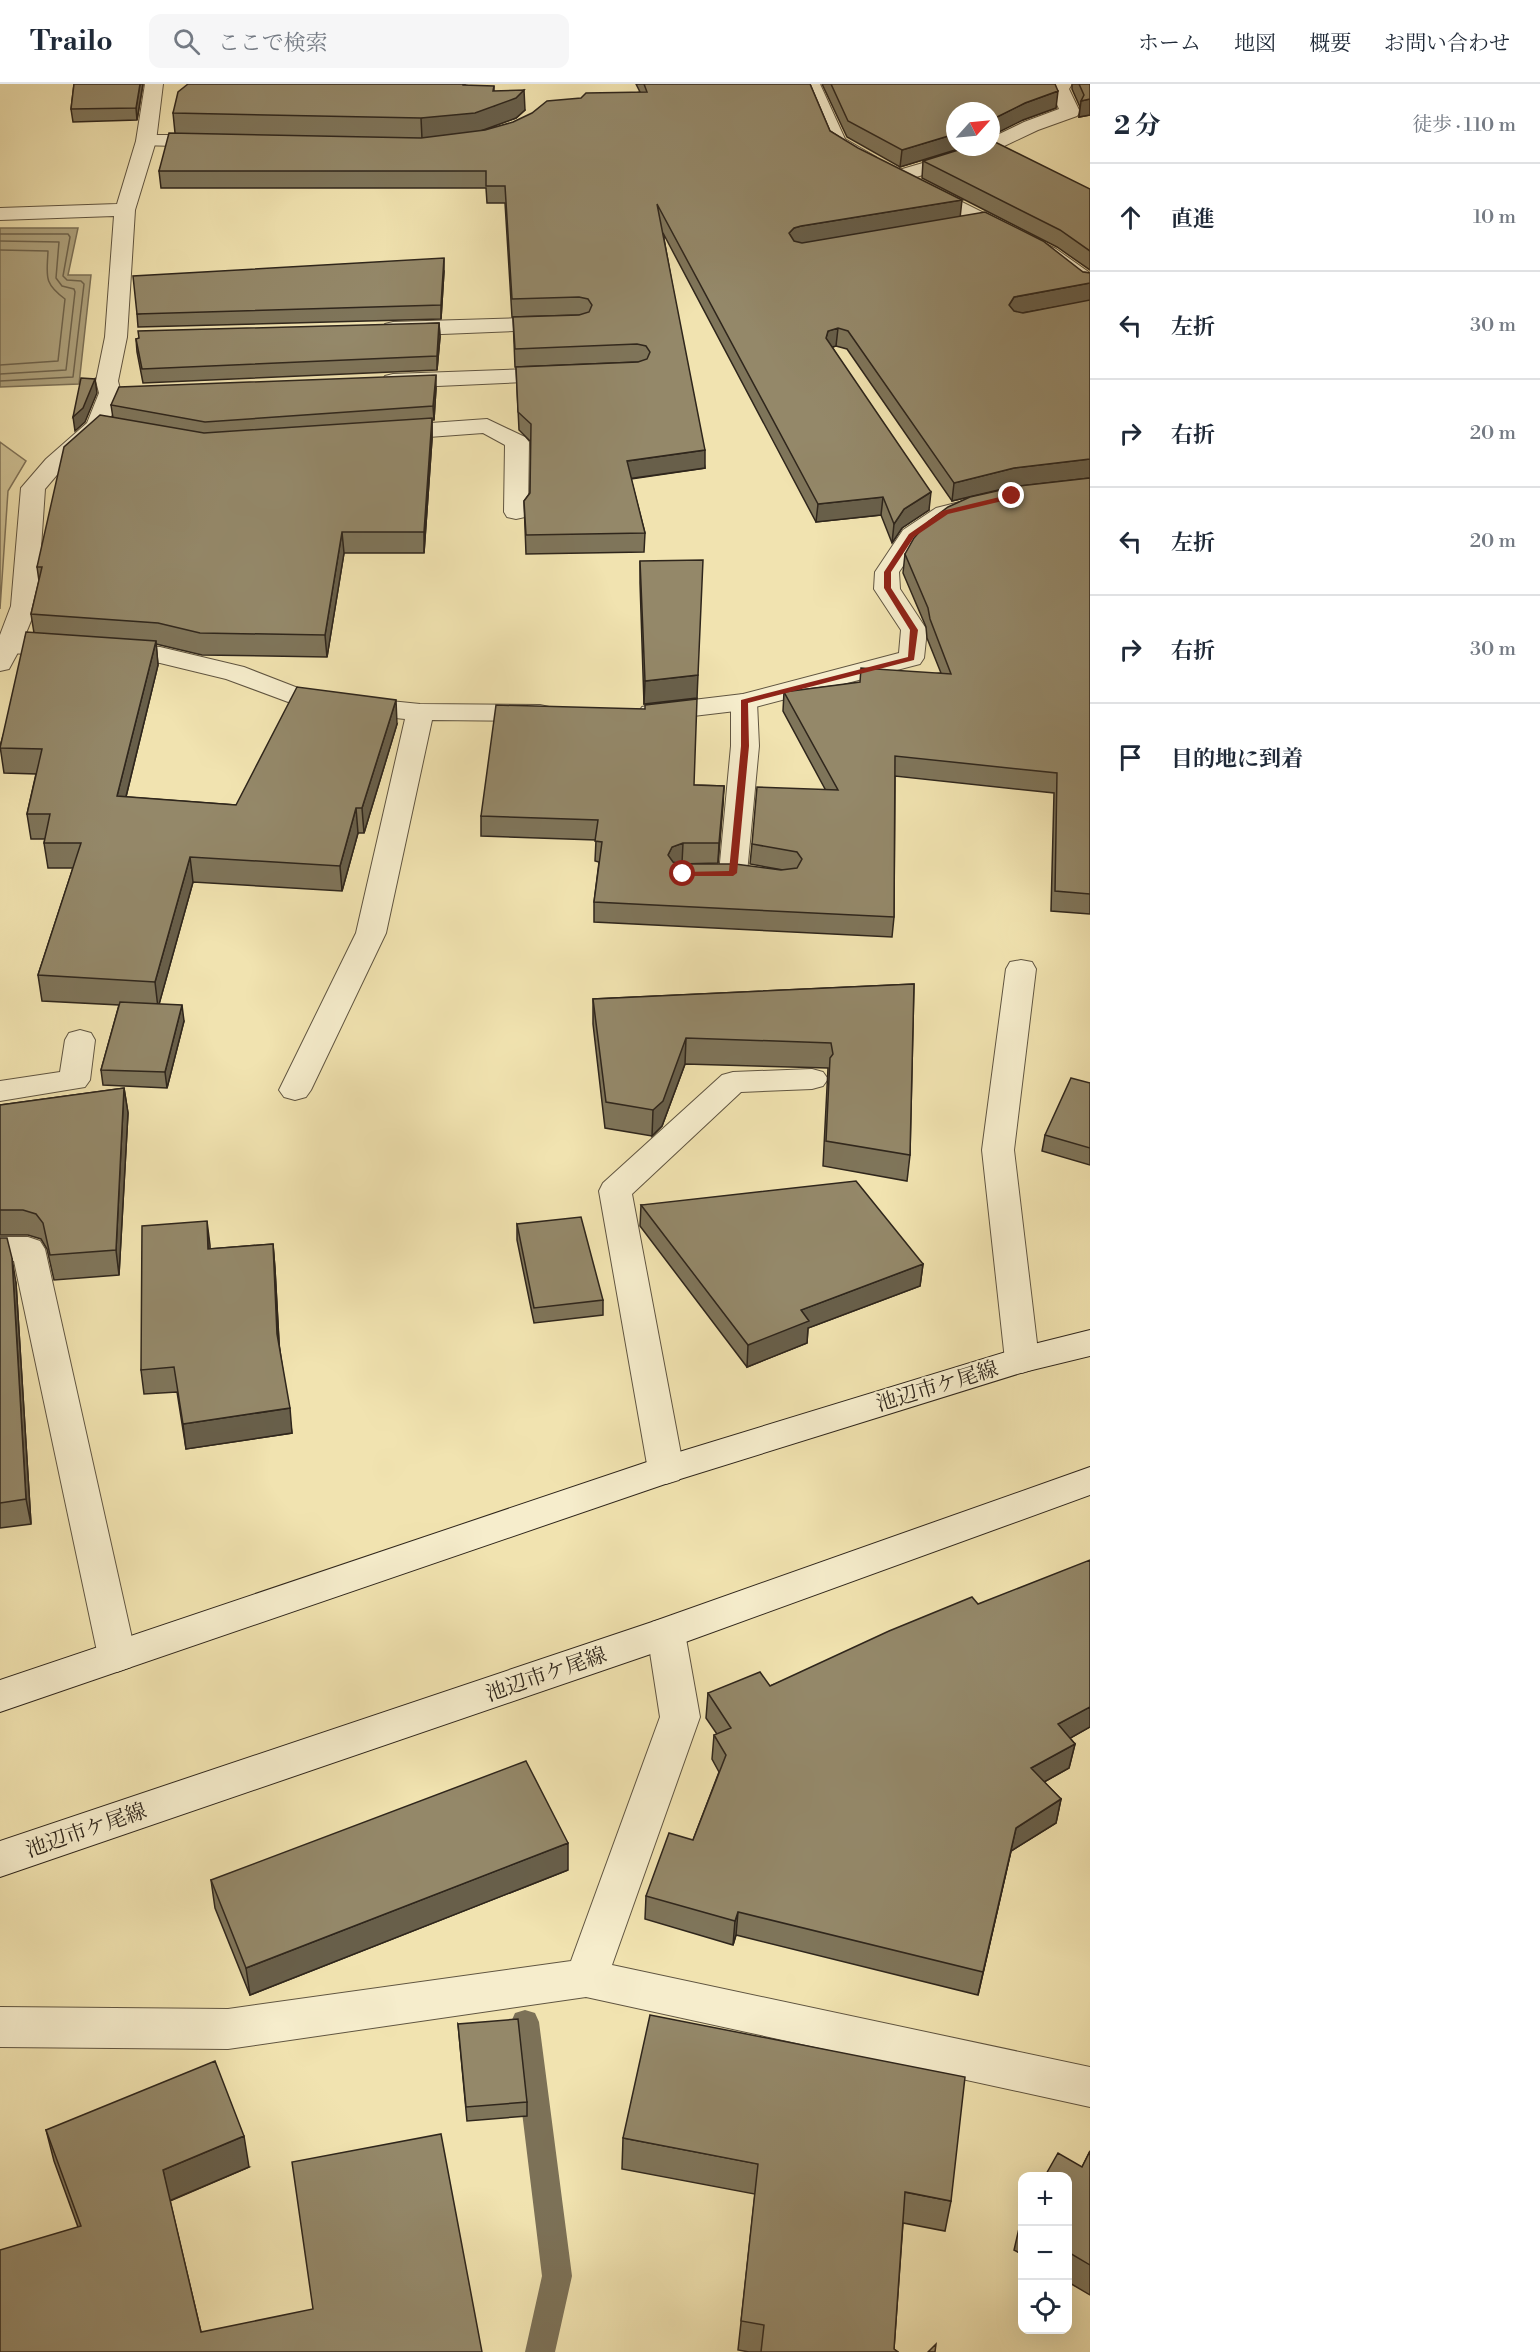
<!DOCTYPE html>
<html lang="ja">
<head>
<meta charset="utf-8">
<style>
  body { margin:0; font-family:"Libre Bodoni","Noto Serif JP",serif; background:#f6f6f7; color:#1f2937 }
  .controls { position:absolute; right:18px; bottom:18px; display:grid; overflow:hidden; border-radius:12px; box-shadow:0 6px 24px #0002 }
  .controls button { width:54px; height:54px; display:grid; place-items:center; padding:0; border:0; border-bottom:2px solid #e0e1e3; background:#fff; color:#1f2937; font:30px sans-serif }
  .compass { position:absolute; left:946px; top:18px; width:54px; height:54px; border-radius:50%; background:#fff; box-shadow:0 6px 24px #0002; rotate:63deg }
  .stop { position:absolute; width:18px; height:18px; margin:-14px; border:4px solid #8f2418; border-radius:50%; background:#fff }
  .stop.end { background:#8f2418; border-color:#fff; box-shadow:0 2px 6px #0008 }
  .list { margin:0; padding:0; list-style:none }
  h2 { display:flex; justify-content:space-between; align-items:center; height:78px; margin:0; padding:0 24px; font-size:26px }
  h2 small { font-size:20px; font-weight:400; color:#747a83 }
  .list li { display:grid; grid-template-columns:39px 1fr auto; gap:18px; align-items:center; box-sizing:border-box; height:108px; padding:0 24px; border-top:2px solid #e0e1e3 }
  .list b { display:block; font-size:22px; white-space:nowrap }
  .list em { font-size:20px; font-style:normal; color:#747a83 }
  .icon { flex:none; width:33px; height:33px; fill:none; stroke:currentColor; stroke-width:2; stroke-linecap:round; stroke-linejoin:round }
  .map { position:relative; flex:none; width:1090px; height:2268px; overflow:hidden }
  header { display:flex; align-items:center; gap:36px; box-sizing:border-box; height:84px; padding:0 30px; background:#fff; border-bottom:2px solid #e0e1e3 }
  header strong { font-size:28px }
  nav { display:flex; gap:33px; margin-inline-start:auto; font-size:21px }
  .search { width:420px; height:54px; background:#f6f6f7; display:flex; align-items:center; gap:15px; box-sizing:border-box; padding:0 21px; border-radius:12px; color:#747a83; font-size:22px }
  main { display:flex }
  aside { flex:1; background:#fff }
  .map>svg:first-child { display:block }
  .green { fill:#d0c397; stroke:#80745a; stroke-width:1.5 }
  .water { fill:#afa37e; stroke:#7c7157; stroke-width:1.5 }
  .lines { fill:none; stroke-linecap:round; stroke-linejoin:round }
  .shore { stroke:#6f644d; stroke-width:1.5 }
  .stream { fill:#7c7157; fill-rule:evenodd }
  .lane-casing { stroke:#605541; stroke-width:2 }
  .street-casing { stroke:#605541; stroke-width:2 }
  .secondary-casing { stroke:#2f261c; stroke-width:2 }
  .lane { fill:#f6edcc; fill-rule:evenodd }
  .street { fill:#f6edcc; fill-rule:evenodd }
  .secondary { fill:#f6edcc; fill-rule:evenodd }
  .wall { fill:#7f755a; stroke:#2f261c; stroke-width:1.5 }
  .shaded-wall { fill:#685f4a; stroke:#2f261c; stroke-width:1.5 }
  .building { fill:#948869; stroke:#2f261c; stroke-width:1.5 }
  .route { fill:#8f2418 }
  .labels { text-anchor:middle; stroke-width:4.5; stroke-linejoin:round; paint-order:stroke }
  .street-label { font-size:21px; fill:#2f261c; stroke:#f6edcc }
</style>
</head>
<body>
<header>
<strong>Trailo</strong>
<div class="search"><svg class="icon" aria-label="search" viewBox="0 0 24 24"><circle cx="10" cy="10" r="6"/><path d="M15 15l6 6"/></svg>ここで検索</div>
<nav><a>ホーム</a><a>地図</a><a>概要</a><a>お問い合わせ</a></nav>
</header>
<main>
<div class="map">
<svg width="1090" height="2268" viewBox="0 0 1090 2268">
  <rect width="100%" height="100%" fill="#f1e3b0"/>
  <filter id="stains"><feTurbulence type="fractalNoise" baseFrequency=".00333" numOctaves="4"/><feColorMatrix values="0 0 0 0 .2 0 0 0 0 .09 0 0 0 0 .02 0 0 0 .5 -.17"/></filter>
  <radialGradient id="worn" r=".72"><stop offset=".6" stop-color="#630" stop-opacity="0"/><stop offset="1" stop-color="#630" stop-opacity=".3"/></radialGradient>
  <path class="green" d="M0,358L26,377L8,407L0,525Z"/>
  <path class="water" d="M0,144H78L68,191H91L79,300L0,303Z"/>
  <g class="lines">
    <path class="shore" d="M0,150H68L70,153L63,192L67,196L81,197L84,200L73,293L0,297
      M0,157L59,158L56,194L62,202L74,205L75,208L66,286L0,290
      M0,166L48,167C47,192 43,199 65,215L58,277L0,281"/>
    <path class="stream" d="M525,1926L535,1929L539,1938L572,2192L555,2268H525L542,2192L511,1938L515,1929Z"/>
    <defs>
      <path id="lane" d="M1052,0H1072L1069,5L1080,28L1077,32L1038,46L998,65H984L983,63H991V54L1024,38L1059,25L1050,4Z
        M146,51H213L220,53L223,57L220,61L213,63L139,61L136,57L139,53Z
        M964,67L971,69L974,73L971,77L899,98L892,96L889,92L892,88Z
        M9,553L18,556L22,561L9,585L0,587V555Z
        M744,610L753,612L757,618L759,662L747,789L743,795L733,798L723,795L719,789L731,662V618L735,612Z
        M1021,876L1032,878L1036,885L1014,1066L1039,1276L1034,1285L1022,1289L1010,1285L1005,1276L982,1066L1006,885L1010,878Z
        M812,985L823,988L828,995L823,1002L812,1005L741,1008L632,1110L684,1386L679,1396L666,1400L653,1396L648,1386L599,1107L603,1099L722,991L733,988Z"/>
      <path id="street" d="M145,0H163L156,57L135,126L127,253L118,297L121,309L105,347L62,385L45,405L37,522L24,554L160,563L244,583L311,609L420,620L540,621L549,623L553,629L549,635L540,637L432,636L386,849L311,1006L306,1013L295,1016L284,1013L279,1006L356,849L405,635L307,625L226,595L160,579L11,569L0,572V551L11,522L21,404L46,375L87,339L99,309L96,297L105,253L114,132L0,136V124L117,120L136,57Z
        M802,0H820L845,55L876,73L879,77L876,81H862L830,62Z
        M920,97L1056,165L1090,189V205L1082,204L1042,173L913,107L910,103L913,99Z
        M558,233L566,235L569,240L566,245L393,252L385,250L382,245L385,240L393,238Z
        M560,284L568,286L571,291L568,296L393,304L385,302L382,297L385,292L393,290Z
        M487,335L525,353L529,358L528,428L525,433L516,435L507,433L504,428L505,361L483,349L388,356L380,354L376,349L380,344L388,342Z
        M964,417L973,419L976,424L973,429L954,434L921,456L899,488L900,505L927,546L924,574L920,580L744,626L651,637L642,635L638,629L642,623L651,621L743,610L899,569L901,546L874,505L875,488L903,446L936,424Z
        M80,946L91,949L95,956L90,996L85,1003L0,1017V997L60,988L65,956L69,949Z
        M0,1153H28L40,1157L45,1165L136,1572L131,1583L117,1588L103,1583L98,1572L14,1177H0Z
        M666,1534L680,1538L685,1549L700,1633L612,1881L1090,1983V2023L586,1913L228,1965L0,1963V1923L228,1925L571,1877L660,1633L647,1549L652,1538Z"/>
      <path id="secondary" d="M1090,1246V1272L1024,1288L677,1396L0,1628V1596L653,1376L1022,1263Z
        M1090,1383V1411L680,1560L0,1793V1757L652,1538Z"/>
    </defs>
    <use href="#lane" class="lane-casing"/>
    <use href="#street" class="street-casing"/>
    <use href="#secondary" class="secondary-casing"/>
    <use href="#lane" class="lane"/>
    <use href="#street" class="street"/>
    <use href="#secondary" class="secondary"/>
  </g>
  <path class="wall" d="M74,0H143L137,36L73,38L71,25Z
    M188,0H465V1L494,7L525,26L516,34L480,47L640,8L636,0H810L830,47L960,132L1083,188L1090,189V830L1051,827L1054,709L895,692L894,833L892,853L594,838V818L599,778L595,777L596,756L481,752V732L694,701L724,702L718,779L680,780L783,786L750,780L752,760L825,705L783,627L784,608L941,589L927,554L926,543L903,489L905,470L1017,402L952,417L847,265L836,262L832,263L929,426L902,444L892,459L881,431L816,438L663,149L705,384L631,395L645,449L644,468L526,470L524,417L530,409L531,358L519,346L516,283L638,278L515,283L513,233L580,231L512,233L505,119H487L486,104H161L159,87L175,49L173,29Z
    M822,0H1055L1056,24L1023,36L991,27L955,63H965L900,83L847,53Z
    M1072,0H1090V31L1079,33L1080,23L1072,5Z
    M923,77L1090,105V186L1057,163L922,94Z
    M444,187L441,235L138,243L137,230Z
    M439,239L440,253L437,286L143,299L137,268L136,255Z
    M436,304L434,336H432V355L424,469H344L327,573L202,571L156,560L158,581L126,713L236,721L397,640L364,749H358L342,807L193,798L159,920L184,937L167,1004L103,1001L101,986L119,921L42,917L38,891L73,784H48L44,759L45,755H31L27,730L36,690L4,689L0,662L34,549L31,530L39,497L37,483L113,334L111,321Z
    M640,477L697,614L644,620L640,499Z
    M914,900L910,1071L907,1097L823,1082L828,984L685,980L662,1042L652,1052L605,1044L593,940V915Z
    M1090,999V1081L1042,1067L1045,1051Z
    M124,1004L128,1029L119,1191L54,1196L47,1165L41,1155L28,1151H0V1021Z
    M641,1121L923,1180L920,1202L808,1244L807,1259L747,1283L640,1142Z
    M517,1140L603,1216V1231L534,1239L517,1156Z
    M0,1154L16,1199L31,1440L0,1444Z
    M273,1160L275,1185L279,1260L292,1349L186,1365L177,1308L144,1310L141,1286L210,1165Z
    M978,1520L1090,1643L1070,1654L1075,1660L1069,1684L1044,1698L1061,1715L1056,1739L1011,1767L978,1911L736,1851L733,1861L645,1835L646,1812L693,1756L719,1688L712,1675L714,1651L717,1650L706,1634L708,1609L770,1602Z
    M568,1786L250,1911L215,1824L211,1796Z
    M458,1940L527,2018V2032L467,2037Z
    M46,2046L249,2083L170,2117L201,2248L482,2268H0L78,2143L54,2077Z
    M623,2054L951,2117L945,2147L903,2139L894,2265L898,2268H749L738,2266L755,2110L622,2085Z
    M1090,2067V2211L1068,2198V2092L1082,2083Z
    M1023,2136V2171L1014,2166L1020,2140Z"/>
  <path class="shaded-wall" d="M140,0H143L137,36L136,24Z
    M494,2V22L524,6L525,26L516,34L475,49L422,55L421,34L493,7Z
    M1058,7L1056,24L1023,36L991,52V36L1025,19Z
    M1090,15V31L1079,33L1081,17Z
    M955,50V63H965L900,83L902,66Z
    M962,116L960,134L792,162L789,149L794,144L801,142Z
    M444,174V187L441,235V221Z
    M1090,199V217L1011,231L1009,221L1014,213Z
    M439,239L440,253L437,286V272Z
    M838,244L836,262L827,265L826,254L828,247Z
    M436,291V304L434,336L433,322Z
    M95,295L97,309L85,338L75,347L73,333Z
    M432,334V355L424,469V448Z
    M705,366V384L627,395V377Z
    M1090,375V394L1011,403L952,417L954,399L1014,384Z
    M931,408L929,426L902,444L892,459L894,440L904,425Z
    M883,413L881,431L816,438L818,420Z
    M342,448L344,469L327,573L325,551Z
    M156,557L158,581L120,737L117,712Z
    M698,591L697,614L644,620L645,597Z
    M396,616L397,640L364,749L362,724Z
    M724,702L723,722L718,779L719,759Z
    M356,724L358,749L342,807L340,782Z
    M683,759L682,779L671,783L668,771L672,763Z
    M190,773L193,798L158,924L155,898Z
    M182,921L184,937L167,1004L165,988Z
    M686,954L685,980L662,1042L652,1052L653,1026Z
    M124,1004L128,1029L119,1191L116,1166Z
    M207,1137L210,1161L211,1190L208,1165Z
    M273,1160L275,1185L280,1274L277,1250Z
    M12,1174L16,1199L31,1440L26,1415Z
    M923,1180L920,1202L808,1244L807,1259L747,1283L748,1261L801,1226Z
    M290,1324L292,1349L186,1365L183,1340Z
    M1090,1623V1643L1053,1664L1058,1640Z
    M1075,1660L1069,1684L1026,1708L1031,1684Z
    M1061,1715L1056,1739L1011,1767L978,1911L1016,1744Z
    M568,1759V1786L250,1911L246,1884Z
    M738,1828L736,1851L733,1861L735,1837Z
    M244,2052L249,2083L169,2117L163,2086Z"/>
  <path class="building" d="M74,0H140L136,24L71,25Z
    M188,0H463V1L494,2L493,7L524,6L516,14L475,29L421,34L173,29L178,8Z
    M644,0H810L830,47L858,64L962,116L801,142L794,144L789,149L794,157L802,159L985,128L1043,157L1083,188L1090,189V199L1014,213L1009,221L1014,227L1023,229L1090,216V375L1014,384L954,399L848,247L838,244L828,247L826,254L931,408L904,425L894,440L883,413L818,420L657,120L705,366L627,377L645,449L526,451L524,417L530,409L531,340L518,328L516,283L638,278L647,275L650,268L646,262L637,260L515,265L513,233L579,231L589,228L592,221L588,215L579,213L512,215L505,102H486V87H159L169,49L421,54L485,46L513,38L532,29L547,17L581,14L586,9L647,8Z
    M831,0H1055L1058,7L1025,19L991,36V27H955V50L902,66L848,37Z
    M1079,0H1090V15L1081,17L1084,11Z
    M991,56L1090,105V167L1060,146L923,77L968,63H991Z
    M444,174L441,221L137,230L133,192Z
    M439,239L437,272L142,285L136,255L139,254L138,247Z
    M436,291L433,322L205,338L111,321L119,303Z
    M81,294L95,295L83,324L73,333Z
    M100,331L204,349L432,334L424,448H342L325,551L200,549L158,539L31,530L42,483H37L64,363Z
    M1090,394V810L1055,807L1057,689L895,672L894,833L594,818L602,758L595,757L598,736L481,732L496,621L645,625V621L697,615L694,701L724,702L719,759H683L672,763L668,771L673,778L681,780H735L781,786L797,784L802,775L797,768L752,760L757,703L838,706L784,608L860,598L861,584L951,590L930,535L928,524L905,470L914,454L929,437L948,423L970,413L1019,402Z
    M703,476L698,591L645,597L640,477Z
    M26,548L156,557L117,712L236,721L297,603L396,616L362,724H356L340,782L190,773L155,898L38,891L81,759H44L50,730H27L42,665L0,664Z
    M914,900L910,1071L826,1057L830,974L833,970L831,959L686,954L663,1017L653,1026L606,1018L593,915Z
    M120,918L182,921L165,988L101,986Z
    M1071,994L1090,999V1064L1045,1051Z
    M124,1004L116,1166L50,1171L43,1139L36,1130L23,1126H0V1021Z
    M856,1097L923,1180L801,1226L809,1237L748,1261L641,1121Z
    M581,1133L603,1216L534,1224L517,1140Z
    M207,1137L208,1165L273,1160L277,1250L290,1324L183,1340L174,1283L141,1286L142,1142Z
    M0,1154H7L12,1174L26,1415L0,1419Z
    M1090,1476V1623L1058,1640L1075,1660L1031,1684L1061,1715L1016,1744L983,1888L738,1828L735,1837L646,1812L669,1749L693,1756L726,1671L714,1651L731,1644L708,1609L760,1588L770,1602L889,1547L972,1513L978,1520Z
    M526,1677L568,1759L246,1884L211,1796Z
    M650,1931L965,1993L951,2117L905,2108L894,2265L898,2268H761L764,2241L741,2237L758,2080L623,2054Z
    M518,1935L527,2018L466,2023L458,1940Z
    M215,1977L244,2052L163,2086L201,2248L313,2225L292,2078L441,2050L482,2268H0V2166L81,2142L46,2046Z
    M1090,2067V2181L1068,2168V2092H1045L1058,2069L1082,2083Z
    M936,2260L935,2268H928Z"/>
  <path class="route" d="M1012,410L1015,414L948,430L914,453L891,488V504L918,546L914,576L748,619L749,662L737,789L733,792H680L679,790L683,788L729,787L741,662V616L908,573L910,546L884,504V488L909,450L942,427Z"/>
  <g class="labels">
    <g class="street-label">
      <text transform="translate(937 1302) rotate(-17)" y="7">池辺市ケ尾線</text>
      <text transform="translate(546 1590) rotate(-19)" y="7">池辺市ケ尾線</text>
      <text transform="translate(86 1746) rotate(-19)" y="7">池辺市ケ尾線</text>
    </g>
  </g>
  <rect width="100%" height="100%" filter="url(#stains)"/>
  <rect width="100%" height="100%" fill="url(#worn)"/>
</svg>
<div class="controls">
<button>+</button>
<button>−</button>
<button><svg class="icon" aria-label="locate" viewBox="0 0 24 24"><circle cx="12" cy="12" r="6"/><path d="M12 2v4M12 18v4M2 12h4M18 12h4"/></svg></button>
</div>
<svg class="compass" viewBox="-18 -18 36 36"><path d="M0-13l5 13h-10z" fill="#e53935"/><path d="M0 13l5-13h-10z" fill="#747a83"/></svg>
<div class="stop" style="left:683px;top:790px"></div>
<div class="stop end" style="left:1012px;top:412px"></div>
</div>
<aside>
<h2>2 分<small>徒歩 · 110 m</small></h2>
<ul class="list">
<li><svg class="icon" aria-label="ahead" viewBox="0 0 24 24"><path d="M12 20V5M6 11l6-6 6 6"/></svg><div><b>直進</b></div><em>10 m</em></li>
<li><svg class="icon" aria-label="left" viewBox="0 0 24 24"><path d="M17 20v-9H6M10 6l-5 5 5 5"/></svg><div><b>左折</b></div><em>30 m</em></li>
<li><svg class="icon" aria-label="right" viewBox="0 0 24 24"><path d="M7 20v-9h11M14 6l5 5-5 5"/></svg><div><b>右折</b></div><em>20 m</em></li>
<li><svg class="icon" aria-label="left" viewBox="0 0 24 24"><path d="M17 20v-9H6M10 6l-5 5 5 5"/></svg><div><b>左折</b></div><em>20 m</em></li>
<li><svg class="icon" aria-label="right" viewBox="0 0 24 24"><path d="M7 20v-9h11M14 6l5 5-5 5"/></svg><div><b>右折</b></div><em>30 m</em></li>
<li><svg class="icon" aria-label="arrive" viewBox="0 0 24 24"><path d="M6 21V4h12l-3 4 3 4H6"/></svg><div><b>目的地に到着</b></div></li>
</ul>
</aside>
</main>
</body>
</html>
